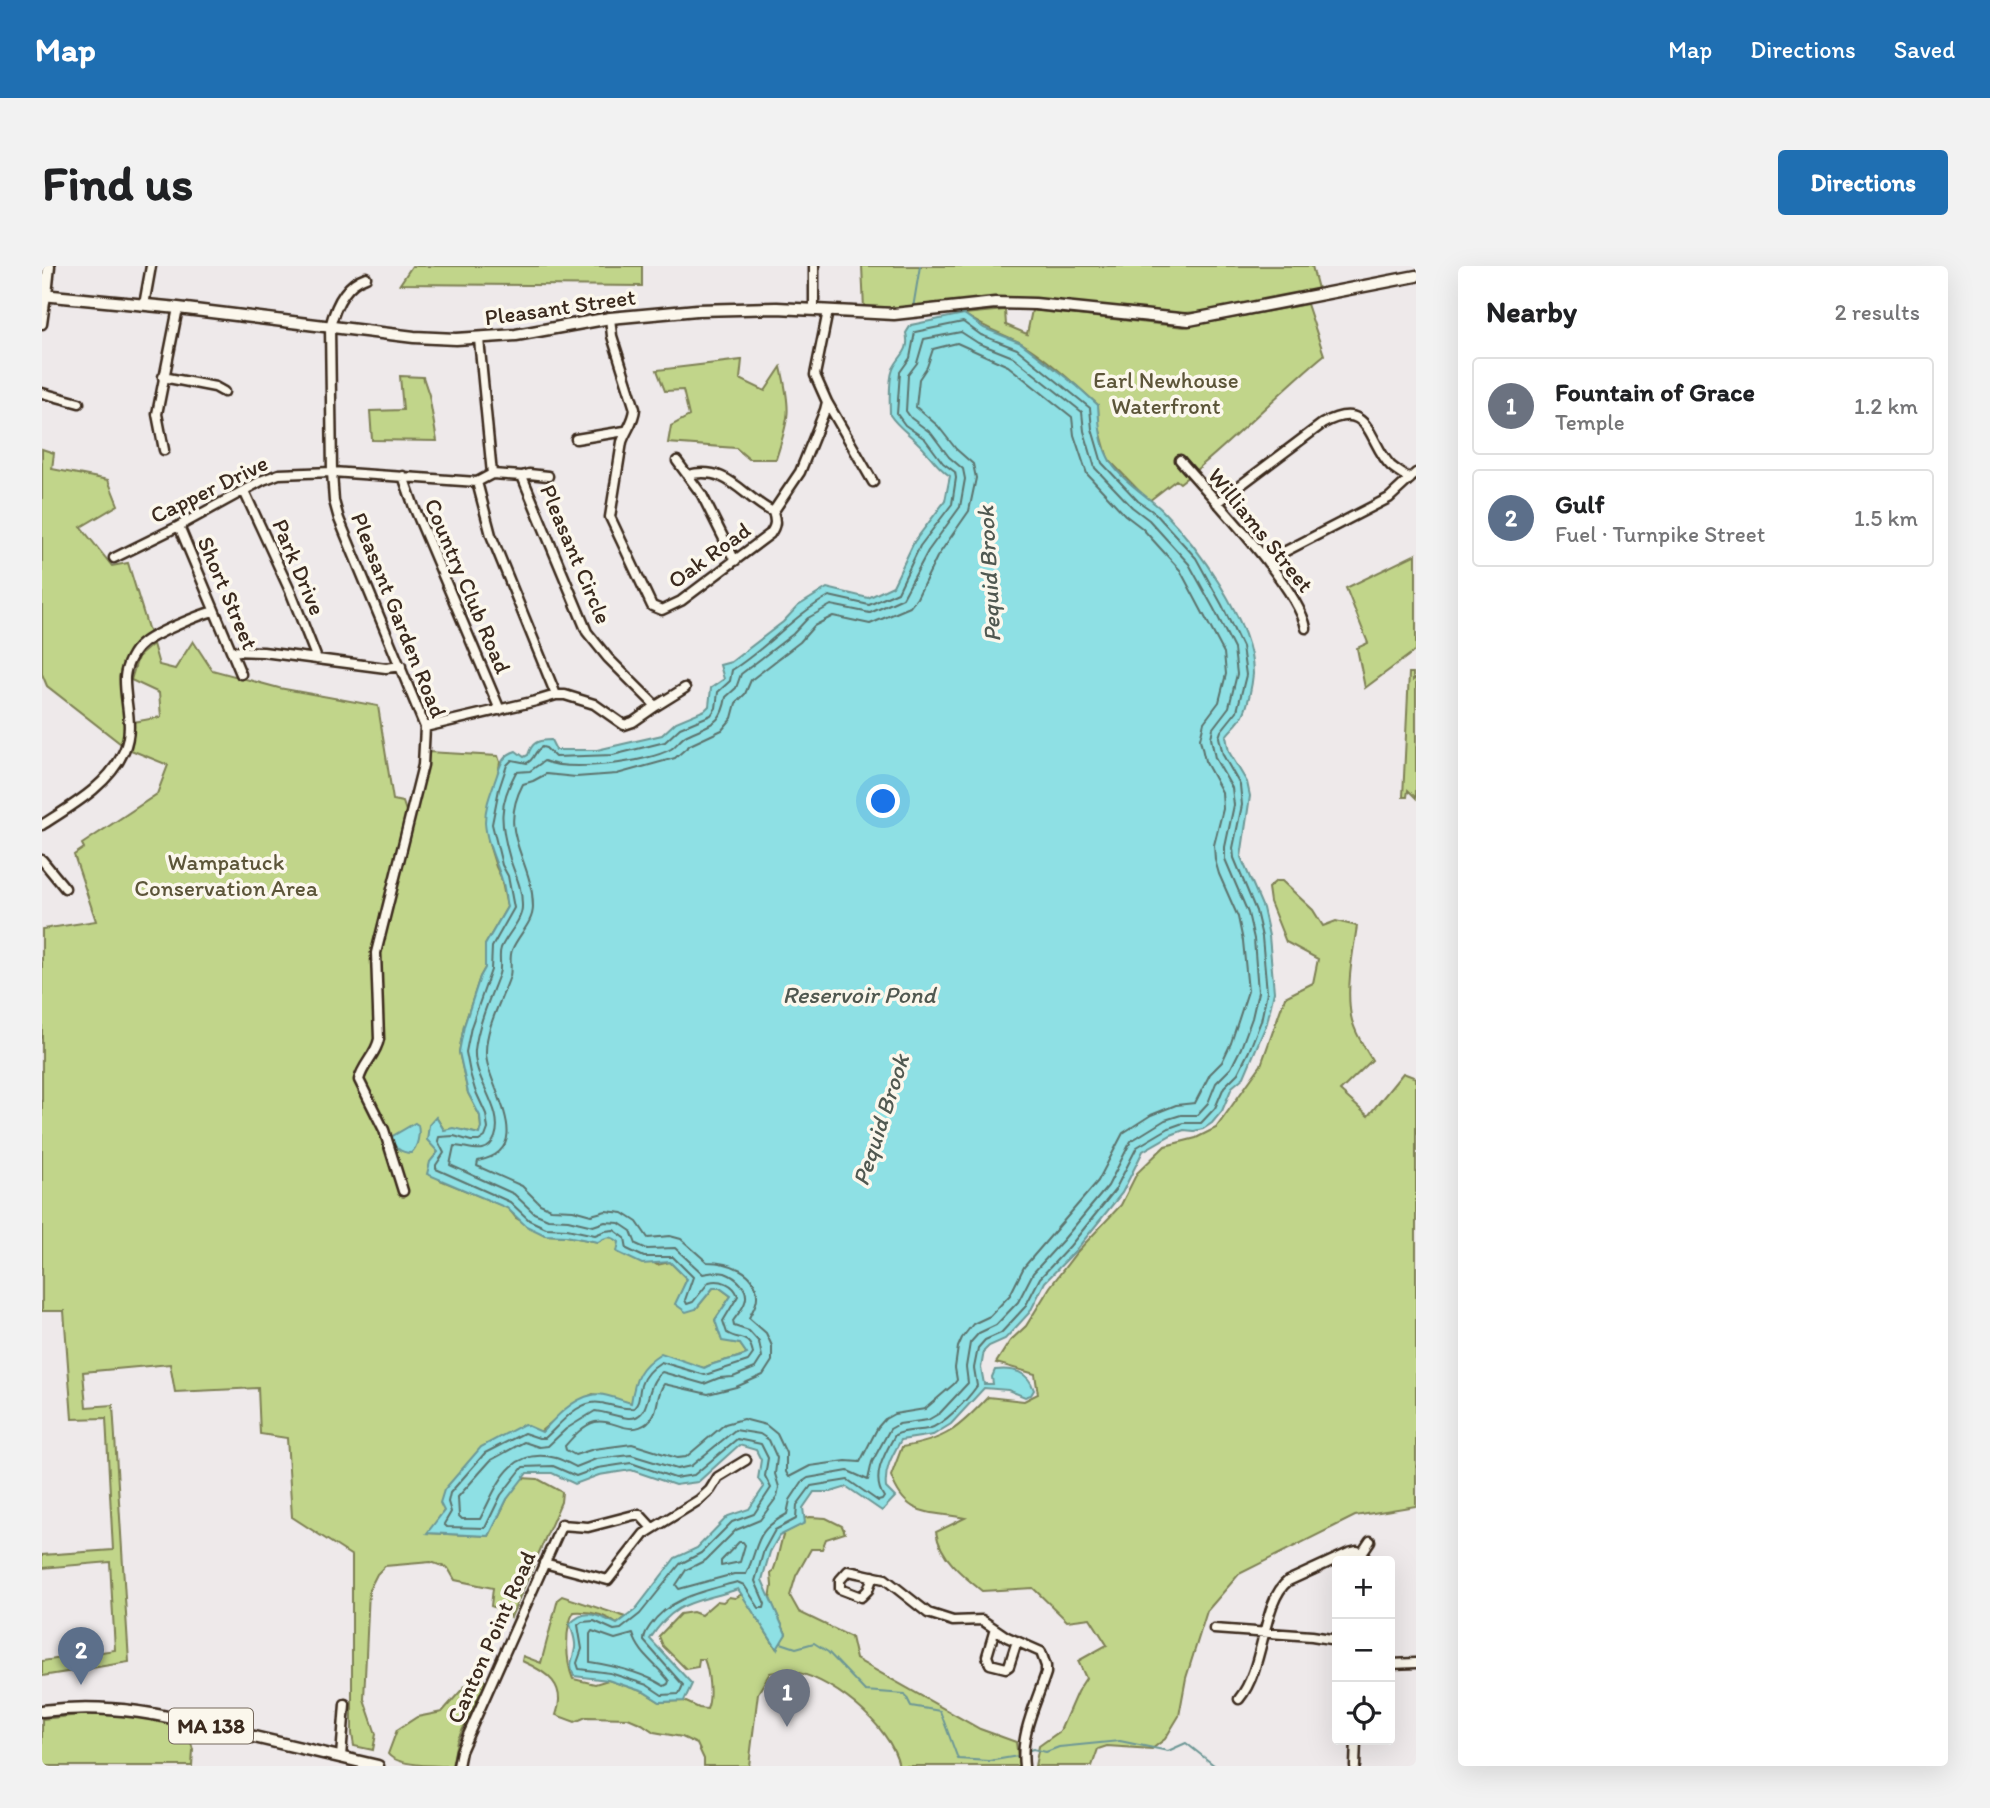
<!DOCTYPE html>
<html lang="en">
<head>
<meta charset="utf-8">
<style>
  body { margin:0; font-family:Itim,sans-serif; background:#f2f2f2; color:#202124 }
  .controls { position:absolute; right:21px; bottom:21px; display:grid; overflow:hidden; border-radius:7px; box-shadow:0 7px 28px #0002 }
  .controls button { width:63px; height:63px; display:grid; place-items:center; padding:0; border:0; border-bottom:2px solid #e0e0e0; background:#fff; color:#202124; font:35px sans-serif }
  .you { position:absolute; left:842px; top:536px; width:24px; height:24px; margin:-18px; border:5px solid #fff; border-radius:50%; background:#1a73e8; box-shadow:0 0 0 10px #1a73e833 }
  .badge { display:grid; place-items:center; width:46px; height:46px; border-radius:50%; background:#1f6fb2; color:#fff; font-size:23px; font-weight:700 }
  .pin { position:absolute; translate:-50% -58px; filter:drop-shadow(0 2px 4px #0008) }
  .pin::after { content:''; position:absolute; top:37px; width:24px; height:21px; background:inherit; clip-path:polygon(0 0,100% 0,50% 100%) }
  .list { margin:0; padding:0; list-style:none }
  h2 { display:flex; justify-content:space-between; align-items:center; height:91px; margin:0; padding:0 28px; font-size:30px }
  h2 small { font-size:23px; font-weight:400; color:#757577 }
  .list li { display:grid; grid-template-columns:46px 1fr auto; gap:21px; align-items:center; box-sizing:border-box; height:98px; margin:0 14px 14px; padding:0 14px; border:2px solid #e0e0e0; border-radius:7px }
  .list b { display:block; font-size:26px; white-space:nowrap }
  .list p { margin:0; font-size:23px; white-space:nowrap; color:#757577 }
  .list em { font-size:23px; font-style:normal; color:#757577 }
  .icon { flex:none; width:38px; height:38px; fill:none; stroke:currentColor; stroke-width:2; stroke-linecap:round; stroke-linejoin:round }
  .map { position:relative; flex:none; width:1374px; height:1500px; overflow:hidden; border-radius:7px }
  header { display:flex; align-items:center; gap:42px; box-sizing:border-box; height:98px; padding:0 35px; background:#1f6fb2; color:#fff }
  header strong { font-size:33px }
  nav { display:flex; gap:38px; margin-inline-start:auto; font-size:24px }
  .intro { display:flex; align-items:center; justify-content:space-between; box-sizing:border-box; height:168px; padding:0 42px }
  h1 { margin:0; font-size:49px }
  .button { padding:18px 32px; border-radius:7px; background:#1f6fb2; color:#fff; font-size:24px; font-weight:700 }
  main { display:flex; gap:42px; padding:0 42px }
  aside { flex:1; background:#fff; border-radius:7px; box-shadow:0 7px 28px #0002 }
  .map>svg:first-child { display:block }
  .green { fill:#c1d58a; stroke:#7e8054; stroke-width:2 }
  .water { fill:#8ee0e4; stroke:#6d9795; stroke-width:2 }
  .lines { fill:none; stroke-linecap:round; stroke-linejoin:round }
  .shore { stroke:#5c736d; stroke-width:2 }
  .stream { stroke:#6d9795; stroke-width:2 }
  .minor-casing { stroke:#3b2a1e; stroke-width:13 }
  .major-casing { stroke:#3b2a1e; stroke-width:15 }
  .minor { stroke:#fbf7ec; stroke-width:8 }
  .major { stroke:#fbf7ec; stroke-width:10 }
  .labels { text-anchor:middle; stroke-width:7; stroke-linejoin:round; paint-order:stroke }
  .shield { fill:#fbf7ec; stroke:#75685c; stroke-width:2 }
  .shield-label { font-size:21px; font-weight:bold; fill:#3b2a1e }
  .street-label { font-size:23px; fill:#3b2a1e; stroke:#fbf7ec }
  .park-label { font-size:23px; fill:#5c5539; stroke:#fbf7ec }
  .water-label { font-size:24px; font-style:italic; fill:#505850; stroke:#fbf7ec }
</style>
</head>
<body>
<header>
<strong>Map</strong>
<nav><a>Map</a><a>Directions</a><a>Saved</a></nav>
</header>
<div class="intro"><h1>Find us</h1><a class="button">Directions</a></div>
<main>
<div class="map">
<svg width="1374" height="1500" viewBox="0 0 1374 1500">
  <rect width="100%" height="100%" fill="#eee9ea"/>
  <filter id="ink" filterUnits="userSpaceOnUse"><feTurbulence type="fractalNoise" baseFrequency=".0143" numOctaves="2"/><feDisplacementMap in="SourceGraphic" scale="14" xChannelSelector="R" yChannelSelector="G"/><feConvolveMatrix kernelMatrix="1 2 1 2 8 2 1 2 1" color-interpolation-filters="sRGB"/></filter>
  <g filter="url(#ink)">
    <path class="green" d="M370,0H600V20L358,18Z
      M820,0H1270L1276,23C1225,34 1171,49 1118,47C1069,45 1020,33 970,32C920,32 872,43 822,43Z
      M1265,38L1282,89C1232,130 1189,178 1138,217L1134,214L1107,235L1066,193L1057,161L1056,139C1035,120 1001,89 977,76C958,67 940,61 922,48L963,44L964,59L985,68L990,44L1142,61Z
      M700,94L698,113L723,125L739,101C749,144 748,150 734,193H707L694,182L626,177L629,160L647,150L641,124L623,125L615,104Z
      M358,110L381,111L387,129L395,175L330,174L328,145L361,144Z
      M0,183L12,187L10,203L66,214L76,239L39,261L70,300L86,297L109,372L87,396L83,481L5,420L0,408Z
      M1374,288V384L1323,422L1315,382L1326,377L1304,322Z
      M151,375L170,404L237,422L336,440L351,534L361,536L364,545L365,542L374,541L386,486L456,490L458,496L446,575L454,601L459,611L465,641L443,679V702L438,711L422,760L417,786L426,827L438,850L439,862L437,868L420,864H402L394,851L396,886L388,896L398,914L466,942L474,952L503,969L524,970L556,976L565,971H572L615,999L628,996L645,1013L634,1038L654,1043L671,1022H678L689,1030L673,1054L680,1074L698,1078L705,1088C691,1094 675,1095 662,1102L647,1098L589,1137L551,1128L534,1136L402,1245L386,1267L447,1270L465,1233L480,1212L496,1213L520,1226L519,1236L469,1351L463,1345L449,1340L451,1322L413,1314L406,1302L389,1296L343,1300L335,1308L327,1324L322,1433L334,1468L331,1484L312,1480L310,1468V1290L250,1251L245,1172L218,1168L216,1122L133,1126L128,1098L41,1106L44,1141L71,1139L87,1396L0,1410V1395L73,1384L68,1296L0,1302V1289L71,1284L64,1152L30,1153L22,1045H0V663L54,655L32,589L42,582L40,578L115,528L126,499L89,484L91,456L119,451L117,427L89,414L96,391L111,378L117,399L133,403Z
      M1367,407H1371V414L1374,411V532L1366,524L1365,531H1361Z
      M1234,615H1240L1271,644L1281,660L1294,655L1315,660C1311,687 1305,715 1308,743C1309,761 1321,779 1330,794L1298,825L1326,850L1361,807L1374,812V1240L1313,1250L1197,1308L1165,1345L1144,1412L1137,1450L1123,1473L1110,1483L1065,1480L1056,1483L1050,1500H993L997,1480L1018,1465L1035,1426L1044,1412L1036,1395L1065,1379L1048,1352L1025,1355L991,1322L940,1325C921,1310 898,1292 894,1266L923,1252C885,1245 864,1251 849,1210L860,1181C904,1174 917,1162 946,1131L982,1135L996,1128L993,1108L954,1097L968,1075L984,1060L1008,1021L1034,987L1079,939L1095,907L1123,880L1154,872L1174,862L1219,799L1243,731L1271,717L1276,693L1244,676L1228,636L1226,622Z
      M768,1251L784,1252L800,1260L803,1267L784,1273L780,1283H769L754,1310L748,1330L757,1346L809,1371L814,1393L938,1463L974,1476L977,1500H857C850,1460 785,1407 745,1405C739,1405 733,1406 728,1407L716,1427L707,1500H662V1493L655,1478L640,1471L612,1466L600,1458L586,1452L544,1451L533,1456L514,1449C525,1419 505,1406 480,1395L481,1390L499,1397L516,1333L520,1330L584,1351L575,1358C562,1348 548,1345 532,1346C522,1361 524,1397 531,1413L553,1418L566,1414L602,1426L618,1436L642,1435L657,1442L665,1443C670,1432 667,1405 662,1393H657L656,1401L644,1403L621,1380L617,1370L638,1348L651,1346L659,1349L675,1335L681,1336L687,1331L693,1332L700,1328L734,1382L744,1368L728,1333L730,1320L729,1308C735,1302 737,1279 742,1267L762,1257V1252Z
      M440,1411L443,1415L441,1422L415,1475L410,1500C392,1500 355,1500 346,1488L355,1464L375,1451L400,1446L423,1420Z
      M57,1447L94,1450L145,1462L151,1484L150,1500H0V1453Z"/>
    <path class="water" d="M922,48L942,62L979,77L1035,120L1056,139C1057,156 1058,176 1066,191C1074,210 1104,229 1119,243C1155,279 1211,356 1211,408C1210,419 1206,440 1201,449C1197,457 1189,463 1184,470L1187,486L1205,516L1208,530L1199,591L1221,642L1227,670L1232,726L1225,757L1202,811L1190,821L1180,845L1170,857L1161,863L1152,865L1142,864L1129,869L1101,885L1080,927L1034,984L1003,1016L988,1046L963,1073L947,1080L942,1085L939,1102L942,1118H951L950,1111L953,1104C971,1102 986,1105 992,1124L989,1129L983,1131L966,1124L942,1122L909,1158L891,1169L859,1174C850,1190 842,1203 844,1222L853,1231L840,1245L805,1221L789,1226H772L761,1242L763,1257L737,1270L728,1286L720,1314L744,1368L735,1383L696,1323C655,1337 633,1333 608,1373L650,1418L642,1435L618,1436L602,1426L566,1414L532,1410C526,1395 531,1396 533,1382C534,1373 530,1366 528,1358C544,1341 556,1350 575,1358L593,1344L633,1292L655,1282L686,1250L707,1243L722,1221L716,1213L719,1194L714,1184L697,1179L656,1216L633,1219L589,1204L557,1209L533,1218L510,1207H485L465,1233L447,1270L385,1267L402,1245L398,1237L402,1224L439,1181L482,1158L500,1166C513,1152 530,1133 550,1129C561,1126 578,1134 589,1137C593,1112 597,1101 619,1087L662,1102C675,1095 691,1094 705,1088L698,1078L680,1075L673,1054L689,1030L678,1022H671L654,1043L644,1046L633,1038L645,1013L628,996L600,998L575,986L577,976C569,969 564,971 556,976L524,970L503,969L484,960L465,942L385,908L388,896L396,886L385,874L387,859L394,851L402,864L411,862L437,868L439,861L438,850L426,827L417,786L422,760L438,711L443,702V679L465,641C463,632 463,622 460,614C454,595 444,576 443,556C443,539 450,524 455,509C459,497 461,489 474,485L482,491L486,489C490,476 496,474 509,474L514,484H555L620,469L634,456L663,444L667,440L669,422L682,413L678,399L689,396L741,356L756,340L785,322L826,332L851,320L872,276L903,235L908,210C894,201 888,188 876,177C866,167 856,161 848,149C848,136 846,116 851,103C857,89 869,86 864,67L869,59Z
      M373,857L376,859C378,868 376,881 369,887C359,887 351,881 349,871Z"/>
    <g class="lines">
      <path class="shore" d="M921,56L939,69L975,83L1048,142L1050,163L1060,197L1096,235L1113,247L1154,292L1180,339L1200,381L1204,409L1195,445L1179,465L1177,471L1181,489L1198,519L1200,539L1191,582L1192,592L1214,645L1220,671L1225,726L1219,755L1207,785L1196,807L1182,821L1173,842L1159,857H1141L1127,862L1095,881L1073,924L1028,980L998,1012L983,1041L959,1067L943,1074L936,1082L932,1102L935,1120C925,1134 902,1159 886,1163C875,1165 863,1164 853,1169C843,1187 828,1211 842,1231L840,1234L836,1235L806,1214L769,1220L755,1239L754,1253L733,1264L722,1284L713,1315L723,1338L722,1342H717L702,1319L695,1316C663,1325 627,1331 608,1360C604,1366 602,1369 602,1375L641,1419L637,1428L620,1429L605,1419L568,1407L537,1403L535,1397L540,1383L536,1359L540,1356L552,1355L572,1364L579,1363L598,1348L638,1298L659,1287L690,1256L712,1248L729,1222L723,1210L726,1192L719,1178L695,1173L652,1209L633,1212L589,1197L556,1202L534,1210L511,1200L481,1201L459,1229L443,1262L405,1261L402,1258L409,1246L406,1236L408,1227L443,1187L482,1167L497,1172H503C517,1160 537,1132 559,1137C570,1139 581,1144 592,1142C599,1135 596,1128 599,1119C602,1109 611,1101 619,1096L663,1109L706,1095L711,1088C708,1068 697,1075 685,1067L681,1055L696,1030C692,1018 679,1013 667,1016L651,1036L645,1038L643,1034L651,1011L631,991H602L585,983L583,972L572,964L563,965L553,969L525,963L504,962L487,954L468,936L394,903V899L402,887L396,875L397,871L412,870L429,875H437L443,871L446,863L444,848L433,824L428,807L424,786L429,761L449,704L450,681L472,642L466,610L460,599L450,558L457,523L465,499L470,494L485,497C493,493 492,485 500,481L504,482L513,491L571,489L623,476L638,462L669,449L674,442L676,426L688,415L690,404C725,382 751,350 787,330L827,339L856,326L878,280L910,238L914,212L913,206L901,197L883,173L863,159L855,148L858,106L868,92L873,66Z
        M919,66L936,77L971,91L1040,146L1042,165L1053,202L1090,241L1107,254L1147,298L1172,343L1192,383L1195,408L1187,441L1171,462L1169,472L1173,492L1190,522L1192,539L1183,581V593L1206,647L1212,673L1216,726L1210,752L1199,782L1189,802L1174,817L1166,837L1155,849H1139L1123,854L1089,875L1066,920L1021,974L991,1007L976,1036L954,1059L937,1067L928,1077L924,1101L926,1117L898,1147L886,1154L857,1158L848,1163L830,1196L826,1214L806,1205L766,1212L760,1216L748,1234L745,1248C710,1267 719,1277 704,1308H692L637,1323L634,1319L644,1304L664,1294L694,1264L718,1254L735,1231L737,1221L733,1208L735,1192L727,1174L718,1168L693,1164L649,1200L635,1203L589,1189L554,1193L534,1201C528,1198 521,1194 514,1192C467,1180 456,1219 438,1253H420L417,1250L416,1231L449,1194L482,1176L497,1181L506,1180L524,1163L553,1145C564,1146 575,1151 586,1152C611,1154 601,1119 620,1106L662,1118L677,1112L691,1111L713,1102L720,1091L717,1076L707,1065L692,1060L691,1055C695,1049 701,1043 703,1036C708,1023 694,1011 683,1007C675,1005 667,1007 661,1008L633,982L605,983L594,978L589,965L577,957L563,956L551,960L526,954L506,953L492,947L472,928L408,899L412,880C427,880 445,892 453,871C463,844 431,814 433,784C436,758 448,732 457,708C460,700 456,690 459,682C465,668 481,654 480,639C480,620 473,609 468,593C458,558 456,539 474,506L488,505L502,495C527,506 605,497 629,483C635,479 639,472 645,469C669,457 679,460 684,431L694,422L699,408L751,368L766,352L789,339L828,347L861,332L886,285L918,241L923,213L921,203L907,191L889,167L869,152L864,145L866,109L875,97L882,73Z
        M915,77L966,100L1030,151L1032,169L1045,208L1083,249L1100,262L1138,304L1182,387L1184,408L1177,436L1162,456L1158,473L1163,495L1180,526L1181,543L1172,579L1173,594L1177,608L1196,651L1201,675L1206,725L1189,777L1180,796L1168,808L1153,837L1134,839L1109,849L1081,867L1056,915L982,1001L968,1029L948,1050L931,1058L920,1072L916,1081L913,1102L915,1114L912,1118L883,1143L852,1148L843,1153L836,1161L818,1196L804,1195L768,1200L747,1211L744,1206V1187L735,1168L724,1159L701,1153L683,1158L644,1191L635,1192L590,1178L552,1183L533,1189L524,1184L523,1180C530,1172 541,1159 553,1156C571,1152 587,1171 605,1157C618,1147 613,1130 622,1118L666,1128L694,1121L721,1109L730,1095V1080L724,1067L707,1052C710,1045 715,1039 715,1031C716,1005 686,996 665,996L639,973L628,970L606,972L595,956L581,947L564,945L549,949L531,944L509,943L498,938L480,920L435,900L436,895C498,883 443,819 444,786C444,760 460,734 468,710C470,701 467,692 470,684C476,669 491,657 491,641C491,592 454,569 481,518L491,515L504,508L534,511L575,508L633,492L648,479L680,464L690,452L694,437L703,428L709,414L758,376L772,360L791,350L828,358L868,341L875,332L895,291L927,245L934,212L931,198L914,183L896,160L874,141L877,113L885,101L891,83Z
        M697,1276H701L703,1279L698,1296L679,1300V1295Z
        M550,1365L573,1373L591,1368C597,1388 614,1398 627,1415L626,1418L622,1420C600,1406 573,1400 548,1396V1368Z"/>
      <path class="stream" d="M871,42L878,0
        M739,1377L754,1382L772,1377L786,1386L823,1425L863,1428L869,1440L898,1445L916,1493L947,1495L976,1490
        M985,1485L991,1483L1004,1486L1017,1481L1078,1475L1126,1485L1144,1477L1173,1500"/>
      <defs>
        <path id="minor" d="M772,0V44
          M324,11C303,18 293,41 288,61L290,206L292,235L297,253L383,461L381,499L334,687L337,773C334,789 320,799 317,814L342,864L361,925
          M102,39L109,0
          M568,52L570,70L593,143C592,156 584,164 580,176L568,251L610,340L620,344L639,335L728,268C734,260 734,255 731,246L758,206L783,144L785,136L773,109L786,45
          M0,58L4,29
          M437,73L450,208
          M121,111L173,121L182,126
          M0,127L37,137
          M785,136L831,216
          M534,173L583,165
          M122,184L115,148L136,42
          M1138,194C1169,231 1256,320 1264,362
          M635,195L660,229L693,295
          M646,209C687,199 699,230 731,246
          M361,210L372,241L458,444
          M480,210L487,208L506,210
          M202,225L249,327L275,393
          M1175,237L1280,158C1329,131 1326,177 1349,200C1355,205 1362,209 1368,213
          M137,260L199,408
          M72,292L137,260L221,214L237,208L290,206L435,216
          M1226,297L1240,287L1347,232L1374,207
          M191,385L221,386L344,402L359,400
          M514,429L449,269L435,216L450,208L480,210L545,366L566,392L614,440L643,422
          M383,461L494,435L514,429H523L552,438L582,459L591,456L614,440
          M0,559C31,539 67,519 82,485C93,460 82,436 83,411C84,399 91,385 100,378C111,368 157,349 172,345
          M0,594L23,622
          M519,1259L546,1261L592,1249H598L610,1262
          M1325,1295L1320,1287L1328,1275
          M502,1297L566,1314L602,1268L657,1234L668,1224L676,1211L704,1194
          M831,1310L826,1324L819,1331L798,1323V1314L806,1305C818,1307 831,1311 843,1313L886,1347L911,1355L940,1354L965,1371L999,1386L1004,1400V1407C994,1438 978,1467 982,1500
          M953,1363L945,1390L948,1398L964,1402L967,1400L975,1375
          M1172,1363L1270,1370L1295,1374
          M1348,1398L1374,1397
          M1197,1433C1223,1402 1220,1335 1246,1315L1307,1287L1315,1285L1320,1287
          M299,1491L303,1438
          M416,1500L419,1485L520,1258
          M1313,1500L1314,1474"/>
        <path id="major" d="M0,29L136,42L372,71L414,73L474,69L568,52L655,44L735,42L852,48L953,37L993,38L1147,54L1374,10
          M4,29L7,0
          M0,1445C72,1436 126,1450 195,1467C242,1478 289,1489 336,1500"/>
      </defs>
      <use href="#minor" class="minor-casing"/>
      <use href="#major" class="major-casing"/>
      <use href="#minor" class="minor"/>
      <use href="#major" class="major"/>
    </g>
  </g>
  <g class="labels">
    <rect class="shield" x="127" y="1442.5" width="84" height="35" rx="5"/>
    <g class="shield-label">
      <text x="169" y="1467">MA 138</text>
    </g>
    <g class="street-label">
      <text transform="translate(518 41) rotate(-8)" y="8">Pleasant Street</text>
      <text transform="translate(167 223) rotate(-26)" y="8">Capper Drive</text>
      <text transform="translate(1219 264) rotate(51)" y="8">Williams Street</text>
      <text transform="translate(534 288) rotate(67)" y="8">Pleasant Circle</text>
      <text transform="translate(667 289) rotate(-36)" y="8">Oak Road</text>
      <text transform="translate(257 301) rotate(67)" y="8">Park Drive</text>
      <text transform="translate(426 320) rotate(67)" y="8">Country Club Road</text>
      <text transform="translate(186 327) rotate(67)" y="8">Short Street</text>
      <text transform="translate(357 349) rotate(68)" y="8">Pleasant Garden Road</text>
      <text transform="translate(449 1371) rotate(-66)" y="8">Canton Point Road</text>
    </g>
    <g class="park-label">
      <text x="1124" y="122">Earl Newhouse<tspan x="1124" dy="26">Waterfront</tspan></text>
      <text x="184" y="604">Wampatuck<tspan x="184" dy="26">Conservation Area</tspan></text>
    </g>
    <g class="water-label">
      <text transform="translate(947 308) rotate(-93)" y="8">Pequid Brook</text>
      <text x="817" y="737">Reservoir Pond</text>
      <text transform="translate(839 854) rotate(-72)" y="8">Pequid Brook</text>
    </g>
  </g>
</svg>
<div class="controls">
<button>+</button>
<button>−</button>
<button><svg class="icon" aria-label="locate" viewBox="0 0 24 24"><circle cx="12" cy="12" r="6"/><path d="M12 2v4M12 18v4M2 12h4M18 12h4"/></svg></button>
</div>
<div class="you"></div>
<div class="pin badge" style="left:745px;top:1461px;background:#6b7280">1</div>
<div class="pin badge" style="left:39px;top:1419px;background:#5c6f8a">2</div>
</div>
<aside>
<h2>Nearby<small>2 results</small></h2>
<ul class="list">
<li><span class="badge" style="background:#6b7280">1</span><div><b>Fountain of Grace</b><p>Temple</p></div><em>1.2 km</em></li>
<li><span class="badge" style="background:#5c6f8a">2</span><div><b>Gulf</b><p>Fuel · Turnpike Street</p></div><em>1.5 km</em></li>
</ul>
</aside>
</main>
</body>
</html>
